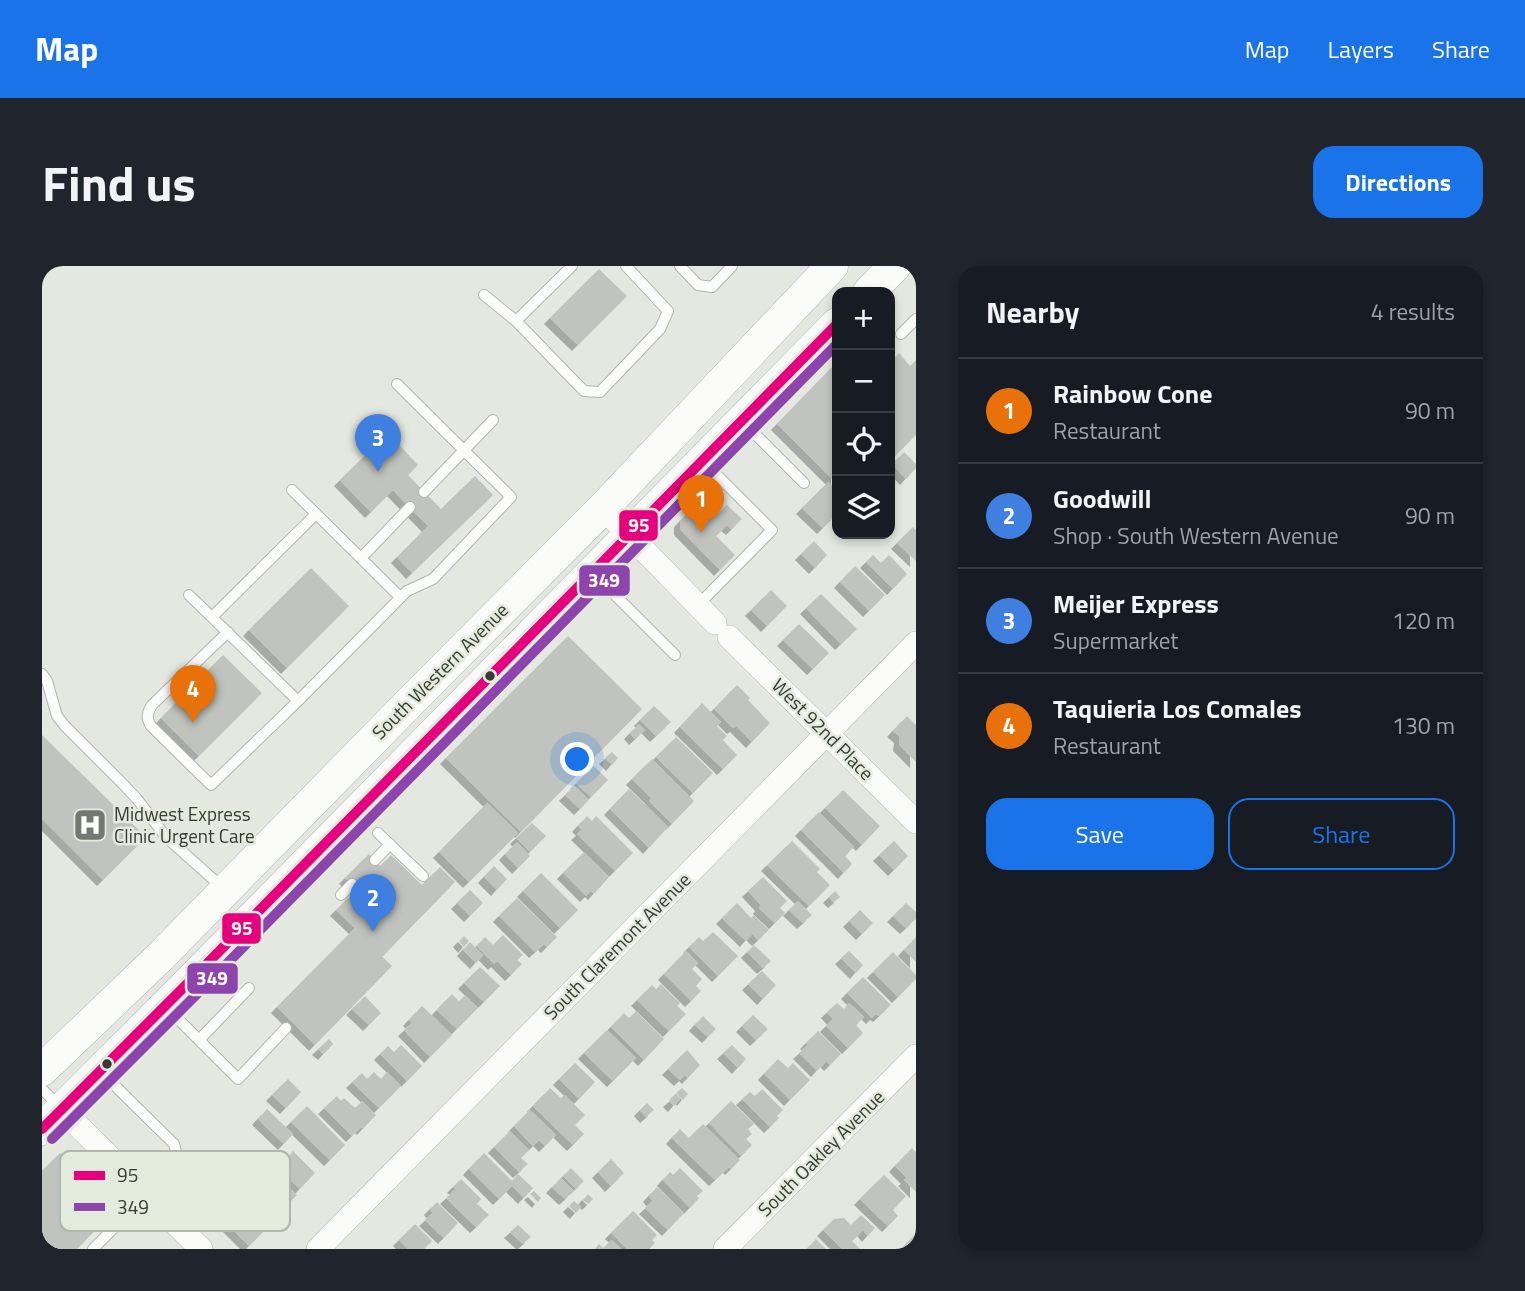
<!DOCTYPE html>
<html lang="en">
<head>
<meta charset="utf-8">
<style>
  body { margin:0; font-family:"Titillium Web",sans-serif; background:#20242c; color:#f1f3f6 }
  .controls { position:absolute; right:21px; top:21px; display:grid; overflow:hidden; border-radius:14px; box-shadow:0 4px 10px #0003 }
  .controls button { width:63px; height:63px; display:grid; place-items:center; padding:0; border:0; border-bottom:2px solid #363941; background:#171b24; color:#f1f3f6; font:35px sans-serif }
  .you { position:absolute; left:536px; top:494px; width:24px; height:24px; margin:-18px; border:5px solid #fff; border-radius:50%; background:#1a73e8; box-shadow:0 0 0 10px #1a73e833 }
  .badge { display:grid; place-items:center; width:46px; height:46px; border-radius:50%; background:#1a73e8; color:#fff; font-size:23px; font-weight:700 }
  .pin { position:absolute; translate:-50% -58px; filter:drop-shadow(0 2px 4px #0008) }
  .pin::after { content:''; position:absolute; top:37px; width:24px; height:21px; background:inherit; clip-path:polygon(0 0,100% 0,50% 100%) }
  .list { margin:0; padding:0; list-style:none }
  h2 { display:flex; justify-content:space-between; align-items:center; height:91px; margin:0; padding:0 28px; font-size:30px }
  h2 small { font-size:23px; font-weight:400; color:#9ea1a6 }
  .list li { display:grid; grid-template-columns:46px 1fr auto; gap:21px; align-items:center; box-sizing:border-box; height:105px; padding:0 28px; border-top:2px solid #363941 }
  .list b { display:block; font-size:26px; white-space:nowrap }
  .list p { margin:0; font-size:23px; white-space:nowrap; color:#9ea1a6 }
  .list em { font-size:23px; font-style:normal; color:#9ea1a6 }
  .actions { display:flex; gap:14px; padding:21px 28px }
  .actions a { flex:1; padding:16px 0; border:2px solid #1a73e8; border-radius:21px; text-align:center; font-size:24px; color:#1a73e8 }
  .actions .main { background:#1a73e8; color:#fff }
  .icon { flex:none; width:38px; height:38px; fill:none; stroke:currentColor; stroke-width:2; stroke-linecap:round; stroke-linejoin:round }
  .map { position:relative; flex:none; width:874px; height:983px; overflow:hidden; border-radius:21px }
  header { display:flex; align-items:center; gap:42px; box-sizing:border-box; height:98px; padding:0 35px; background:#1a73e8; color:#fff }
  header strong { font-size:33px }
  nav { display:flex; gap:38px; margin-inline-start:auto; font-size:24px }
  .intro { display:flex; align-items:center; justify-content:space-between; box-sizing:border-box; height:168px; padding:0 42px }
  h1 { margin:0; font-size:49px }
  .button { padding:18px 32px; border-radius:21px; background:#1a73e8; color:#fff; font-size:24px; font-weight:700 }
  main { display:flex; gap:42px; padding:0 42px }
  aside { flex:1; background:#171b24; border-radius:21px; box-shadow:0 4px 10px #0003 }
  .map>svg:first-child { display:block }
  .building { fill:#c1c4be; filter:url(#shadow) }
  .lines { fill:none; stroke-linecap:round; stroke-linejoin:round }
  .lane-casing { stroke:#b3b6b0; stroke-width:12 }
  .street-casing { stroke:#b3b6b0; stroke-width:24 }
  .secondary-casing { stroke:#b3b6b0; stroke-width:33 }
  .lane { stroke:#fbfcfa; stroke-width:10 }
  .street { stroke:#fbfcfa; stroke-width:23 }
  .secondary { stroke:#fbfcfa; stroke-width:32 }
  .bus-1-casing { stroke:#e3ebdd; stroke-width:16 }
  .bus-2-casing { stroke:#e3ebdd; stroke-width:16 }
  .bus-1 { stroke:#e5007d; stroke-width:10 }
  .bus-2 { stroke:#8e44ad; stroke-width:10 }
  .bus-dot { fill:#383b35; stroke:#e3ebdd; stroke-width:2.5 }
  .labels { text-anchor:middle; stroke-width:5; stroke-linejoin:round; paint-order:stroke }
  .street-label { font-size:19px; fill:#383b35; stroke:#e3ebdd }
  .poi-label { font-size:19px; fill:#383b35; stroke:#e3ebdd; text-anchor:start }
  .key { fill:#e3ebdd; stroke:#b0b6ab; stroke-width:2 }
  .key-label { font-size:19px; fill:#383b35 }
  .line-badge { stroke:#e3ebdd; stroke-width:2.5 }
  .badge-label { font-size:19px; text-anchor:middle; font-weight:bold; fill:#fff }
</style>
</head>
<body>
<header>
<strong>Map</strong>
<nav><a>Map</a><a>Layers</a><a>Share</a></nav>
</header>
<div class="intro"><h1>Find us</h1><a class="button">Directions</a></div>
<main>
<div class="map">
<svg width="874" height="983" viewBox="0 0 874 983">
  <defs>
    <filter id="shadow"><feDropShadow dx="-6" dy="6" stdDeviation="0" flood-color="#0004"/></filter>
  </defs>
  <rect width="100%" height="100%" fill="#e4e8e0"/>
  <path class="building" d="M557,3L585,30L536,79L508,52Z
    M857,87L868,100L874,94V169L848,195V93L850,94Z
    M795,96V248L781,262L760,242L786,216L792,221L795,218L735,158Z
    M346,167L376,199L366,209L399,243L433,210L451,229L370,307L355,291L386,260L351,224L329,246L298,214Z
    M862,186L874,198V202L864,213L850,198Z
    M661,232L677,247L685,239L700,253L690,263L685,259L674,270L693,289L678,304L638,263V255Z
    M871,261L874,264V295L855,277Z
    M772,275L785,289L773,302L759,288Z
    M831,289L839,297L847,289L865,308L851,323L824,296Z
    M813,300L843,329L827,345L798,316Z
    M269,302L307,340L245,402L207,364Z
    M729,324L745,340L725,360L709,344Z
    M779,328L815,363L799,378L764,342Z
    M757,358L787,387L771,403L741,374Z
    M526,370L600,443L479,566L404,492Z
    M181,389L220,427L157,490L119,452Z
    M695,419L708,432L706,434L728,457L710,476L694,460L691,462L672,443Z
    M660,437L679,456L675,460L685,470L681,474L695,489L681,503L638,461Z
    M612,440L629,456L614,470L598,454Z
    M865,450L874,459V496L857,479L858,471L851,465Z
    M597,458L603,464L593,473L588,467Z
    M0,469L104,571L61,614L0,553Z
    M634,471L671,507L651,527L614,491Z
    M570,486L576,492L570,499L563,492Z
    M610,493L652,535L630,558L607,535L610,533L590,513Z
    M552,500L566,514L549,531L534,517Z
    M532,520L547,534L538,543L523,529Z
    M587,523L626,561L607,582L568,543Z
    M801,524L838,560L820,579L783,542Z
    M445,537L476,567L427,616L397,586Z
    M777,546L812,581L803,590L810,598L802,607L759,564Z
    M545,550L550,555L554,550L591,587L573,605L535,568L540,564L536,560Z
    M490,557L504,570L488,586L474,572Z
    M750,575L778,603L775,606L788,619L767,640L725,599Z
    M852,575L866,590L852,604L837,589Z
    M475,576L488,590L476,602L463,588Z
    M542,586L567,611L552,628L549,625L544,630L521,607Z
    M327,588L339,600L349,589L380,619L398,601L413,616L341,690L314,665L350,700L273,779L235,741L313,662L294,644L315,623L303,612Z
    M452,600L465,613L455,624L442,611Z
    M499,607L536,644L518,662L481,625Z
    M721,611L745,635L738,642L743,647L733,657L717,642L719,639L706,625Z
    M428,624L441,637L428,650L415,637Z
    M793,625L798,631L792,636L787,631Z
    M475,632L515,671L505,681L502,678L493,686L457,650Z
    M756,635L770,649L761,657L747,644Z
    M695,637L709,652L712,649L727,664L716,674L710,668L704,675L680,652Z
    M864,637L874,646V653L864,662L851,650Z
    M818,644L831,657L820,668L807,655Z
    M671,666L696,690L676,710L647,681L657,671L661,675Z
    M461,669L481,689L475,694L480,698L469,709L455,695L452,698L435,680L443,671L451,679Z
    M422,670L427,675L422,681L417,675Z
    M874,671V696L862,684Z
    M428,676L441,689L434,697L421,684Z
    M712,679L729,695L721,702L705,686Z
    M644,685L656,697L650,703L660,713L654,720L659,725L649,735L622,708Z
    M807,685L821,699L814,707L799,692Z
    M851,686L874,709V713L856,731L831,706Z
    M438,701L458,720L442,736L422,717Z
    M720,705L734,719L721,733L706,718Z
    M821,711L849,739L837,750L834,748L830,752L805,727Z
    M619,718L638,737L635,740L644,748L627,765L595,734L610,719L614,723Z
    M410,728L417,735L423,729L436,742L415,763L395,744Z
    M323,730L339,747L327,759L310,743Z
    M795,737L802,743L807,737L822,751L814,759L821,767L806,782L784,760L791,753L785,746Z
    M380,740L410,769L388,791L362,764L370,757L367,754Z
    M594,745L622,773L602,794L569,761L582,747L587,752Z
    M711,749L726,763L714,774L700,760Z
    M661,750L674,763L666,771L653,759Z
    M565,764L594,792L571,815L542,787Z
    M776,765L799,788L788,799L784,795L775,805L757,787L766,779L764,777Z
    M287,773L291,778L282,788L276,783Z
    M359,779L380,800L365,815L338,788L346,780L352,786Z
    M690,779L704,793L696,802L681,787Z
    M645,784L658,799L646,812L643,809L638,814L626,803Z
    M736,793L746,802L751,797L768,814L748,834L722,808Z
    M533,797L553,816L537,833L517,813Z
    M332,806L339,813L345,806L359,820L337,842L310,816L320,807L325,813Z
    M246,813L259,826L244,842L230,829Z
    M508,822L519,832L523,829L543,849L533,859L542,868L531,879L491,840Z
    M640,822L646,828L641,834L634,827Z
    M720,823L741,844L735,850L737,852L728,861L700,833L708,826L713,830Z
    M634,829L638,833L632,840L627,835Z
    M295,830L299,835L302,832L313,842L320,835L334,849L321,863L319,861L310,870L282,842Z
    M689,835L712,858L706,863L710,868L704,873L710,879L699,890L667,857Z
    M605,837L612,844L604,851L598,844Z
    M265,840L303,879L288,894L249,856Z
    M225,843L251,868L242,878L216,853Z
    M488,844L514,869L503,880L497,874L491,880L472,860Z
    M661,858L698,894L689,903L687,901L673,914L630,872L638,863L647,872Z
    M468,865L487,884L479,892L486,898L477,906L452,881Z
    M870,882L874,886V926L862,914L865,912L853,900Z
    M251,885L273,907L258,923L231,897L240,888L245,892Z
    M18,887L74,943L35,983H0V905Z
    M442,887L470,915L476,908L491,922L482,932L470,920L457,933L427,903Z
    M218,893L255,929L235,949L198,913Z
    M569,893L582,907L569,920L556,906Z
    M162,897L187,922L191,917L221,948L218,951L227,960L207,980L168,941L173,936L165,928L160,932L143,916Z
    M529,902L542,915L534,923L521,910Z
    M638,902L661,925L655,930L657,932L648,942L621,914L628,906L631,909Z
    M842,909L864,930L851,944L856,950L846,960L818,933Z
    M519,912L532,925L523,933L510,921Z
    M419,913L439,933L435,938L447,949L434,961L404,932L414,923L411,921Z
    M615,921L642,947L626,964L603,942L611,935L607,930Z
    M492,925L499,932L496,936L488,928Z
    M546,928L551,933L546,938L541,934Z
    M532,935L539,941L534,947L527,940Z
    M395,936L416,957L402,972L383,954L391,947L388,943Z
    M591,945L615,969L610,974L613,977L607,983H585L569,967Z
    M819,949L833,962L826,970L821,964L810,975L818,983H800L781,964L792,953L802,952L809,959Z
    M373,958L390,975L382,983H366L357,974Z
    M476,959L489,971L481,978L468,966Z
    M871,970L874,973V983H859Z
    M774,973L784,983H765Z
    M570,974L579,983H553L557,978L561,982Z"/>
  <g class="lines">
    <defs>
      <path id="lane" d="M638,0L656,19L670,21L690,0
        M442,29L474,55L542,125L558,126L618,63L626,45L584,0
        M474,55L530,0
        M859,68L874,53
        M701,156L762,217
        M250,224L358,331
        M382,226L451,154
        M319,292L368,241
        M552,308L633,389
        M147,329L256,435L365,325L391,313L469,231L355,118
        M656,339L730,264L662,196
        M170,351L274,248
        M186,366L110,439C105,447 104,452 109,460L169,519L256,435
        M0,408L5,415L15,450L23,460L79,516L95,533L124,571L181,622
        M336,567L381,610
        M333,594L348,578
        M299,629L310,618
        M125,742L196,813L244,762
        M157,774L207,722
        M0,823L18,841
        M51,983L133,900L136,893L132,878L60,807"/>
      <path id="street" d="M561,242L673,357
        M687,371L874,556
        M20,844L108,931
        M124,948L159,983
        M276,983L874,377
        M683,983L874,790"/>
      <path id="secondary" d="M827,26L853,0
        M0,804L119,690L372,432L561,242L790,0
        M0,863L145,718L795,58"/>
    </defs>
    <use href="#lane" class="lane-casing"/>
    <use href="#street" class="street-casing"/>
    <use href="#secondary" class="secondary-casing"/>
    <use href="#lane" class="lane"/>
    <use href="#street" class="street"/>
    <use href="#secondary" class="secondary"/>
    <defs>
      <path id="bus-1" d="M0,863L145,718L795,58"/>
      <path id="bus-2" d="M10,873L155,728L795,78"/>
    </defs>
    <use href="#bus-1" class="bus-1-casing"/>
    <use href="#bus-2" class="bus-2-casing"/>
    <use href="#bus-1" class="bus-1"/>
    <use href="#bus-2" class="bus-2"/>
  </g>
  <defs>
    <symbol id="hospital-square" viewBox="-11 -11 22 22"><rect x="-9" y="-9" width="18" height="18" rx="4" fill="#747871" stroke="#e3ebdd"/><path d="M-5-5h3v3.5h4V-5h3V5h-3V1.5h-4V5h-3Z" fill="#fff"/></symbol>
  </defs>
  <g fill-rule="evenodd">
    <use href="#hospital-square" x="29" y="540" width="38" height="38"/>
  </g>
  <g class="bus-dot">
    <circle cx="448" cy="410" r="6"/>
    <circle cx="65" cy="798" r="6"/>
  </g>
  <g class="labels">
    <g class="street-label">
      <text transform="translate(398 405) rotate(-45)" y="7">South Western Avenue</text>
      <text transform="translate(781 463) rotate(45)" y="7">West 92nd Place</text>
      <text transform="translate(575 680) rotate(-45)" y="7">South Claremont Avenue</text>
      <text transform="translate(779 887) rotate(-45)" y="7">South Oakley Avenue</text>
    </g>
    <g class="poi-label">
      <text x="72" y="555">Midwest Express<tspan x="72" dy="22">Clinic Urgent Care</tspan></text>
    </g>
  </g>
  <rect x="18" y="885" width="230" height="80" rx="10" class="key"/>
  <rect x="32" y="905" width="31" height="9" fill="#e5007d"/>
  <rect x="32" y="937" width="31" height="8" fill="#8e44ad"/>
  <g class="key-label">
    <text x="75" y="916">95</text>
    <text x="75" y="948">349</text>
  </g>
  <g class="line-badge">
    <rect x="576" y="243" width="41" height="33" rx="7" fill="#e5007d"/>
    <rect x="536" y="298" width="53" height="33" rx="7" fill="#8e44ad"/>
    <rect x="179" y="646" width="41" height="33" rx="7" fill="#e5007d"/>
    <rect x="144" y="696" width="53" height="33" rx="7" fill="#8e44ad"/>
  </g>
  <g class="badge-label">
    <text x="597" y="266">95</text>
    <text x="562" y="321">349</text>
    <text x="200" y="669">95</text>
    <text x="170" y="719">349</text>
  </g>
</svg>
<div class="controls">
<button>+</button>
<button>−</button>
<button><svg class="icon" aria-label="locate" viewBox="0 0 24 24"><circle cx="12" cy="12" r="6"/><path d="M12 2v4M12 18v4M2 12h4M18 12h4"/></svg></button>
<button><svg class="icon" aria-label="layers" viewBox="0 0 24 24"><path d="M12 4l9 5-9 5-9-5zM3 14l9 5 9-5"/></svg></button>
</div>
<div class="you"></div>
<div class="pin badge" style="left:659px;top:267px;background:#e8710a">1</div>
<div class="pin badge" style="left:331px;top:666px;background:#3f7fe0">2</div>
<div class="pin badge" style="left:336px;top:206px;background:#3f7fe0">3</div>
<div class="pin badge" style="left:151px;top:457px;background:#e8710a">4</div>
</div>
<aside>
<h2>Nearby<small>4 results</small></h2>
<ul class="list">
<li><span class="badge" style="background:#e8710a">1</span><div><b>Rainbow Cone</b><p>Restaurant</p></div><em>90 m</em></li>
<li><span class="badge" style="background:#3f7fe0">2</span><div><b>Goodwill</b><p>Shop · South Western Avenue</p></div><em>90 m</em></li>
<li><span class="badge" style="background:#3f7fe0">3</span><div><b>Meijer Express</b><p>Supermarket</p></div><em>120 m</em></li>
<li><span class="badge" style="background:#e8710a">4</span><div><b>Taquieria Los Comales</b><p>Restaurant</p></div><em>130 m</em></li>
</ul>
<div class="actions"><a class="main">Save</a><a>Share</a></div>
</aside>
</main>
</body>
</html>
